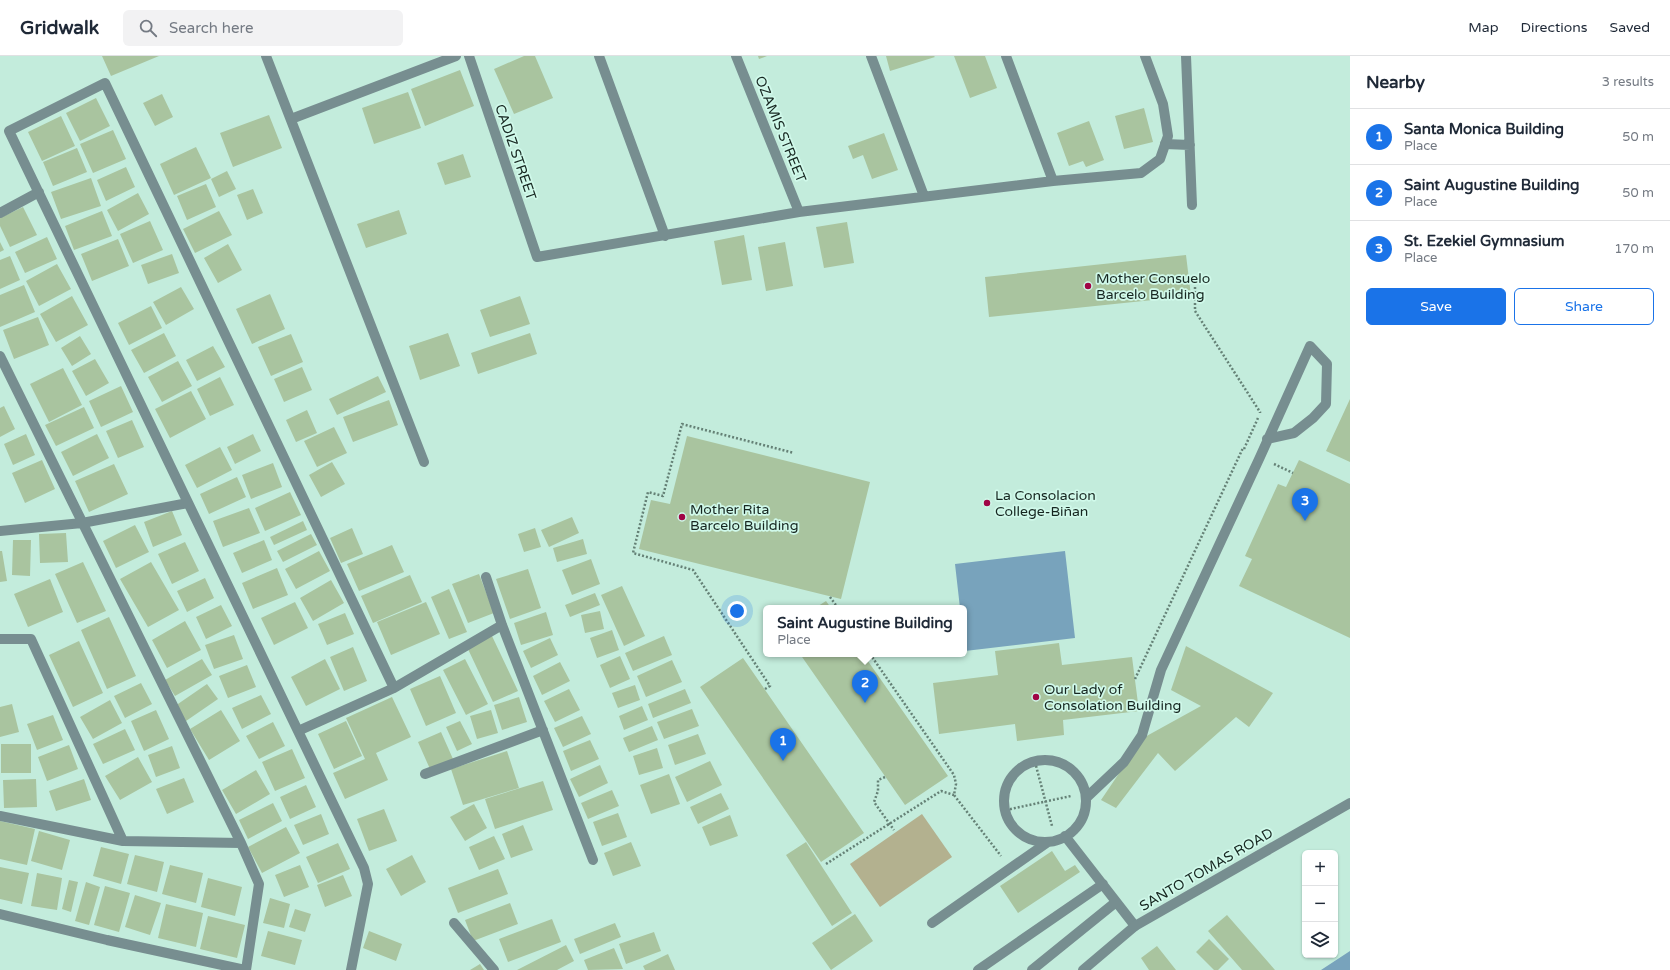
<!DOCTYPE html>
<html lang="en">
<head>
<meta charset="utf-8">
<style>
  body { margin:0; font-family:"Varela Round",sans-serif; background:#f2f2f3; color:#1f2937 }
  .controls { position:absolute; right:12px; bottom:12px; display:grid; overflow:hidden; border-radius:6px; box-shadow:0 1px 3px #0004 }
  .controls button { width:36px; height:36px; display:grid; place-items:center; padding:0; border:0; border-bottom:1px solid #e0e1e3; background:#fff; color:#1f2937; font:20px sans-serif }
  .you { position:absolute; left:737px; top:555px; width:14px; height:14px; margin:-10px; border:3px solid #fff; border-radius:50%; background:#1a73e8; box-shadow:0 0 0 6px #1a73e833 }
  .badge { display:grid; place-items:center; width:26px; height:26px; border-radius:50%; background:#1a73e8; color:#fff; font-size:13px; font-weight:700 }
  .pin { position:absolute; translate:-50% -33px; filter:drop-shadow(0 1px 2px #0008) }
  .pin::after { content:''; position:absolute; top:21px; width:14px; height:12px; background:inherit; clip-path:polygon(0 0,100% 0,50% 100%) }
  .popup { position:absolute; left:763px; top:549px; width:204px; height:52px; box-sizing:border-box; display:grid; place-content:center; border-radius:6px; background:#fff; filter:drop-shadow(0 1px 3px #0005); font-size:13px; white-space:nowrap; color:#747a83 }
  .popup b { font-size:15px; color:#1f2937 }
  .popup::after { content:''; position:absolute; left:50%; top:100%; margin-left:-8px; border:8px solid transparent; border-top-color:#fff }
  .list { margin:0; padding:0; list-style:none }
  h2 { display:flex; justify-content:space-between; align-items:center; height:52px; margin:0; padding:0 16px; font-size:17px }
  h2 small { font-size:13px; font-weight:400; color:#747a83 }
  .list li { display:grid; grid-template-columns:26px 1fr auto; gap:12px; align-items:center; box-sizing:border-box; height:56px; padding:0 16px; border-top:1px solid #e0e1e3 }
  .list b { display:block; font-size:15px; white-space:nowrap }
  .list p { margin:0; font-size:13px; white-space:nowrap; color:#747a83 }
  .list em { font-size:13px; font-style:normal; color:#747a83 }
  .actions { display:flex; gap:8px; padding:12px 16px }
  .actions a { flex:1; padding:9px 0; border:1px solid #1a73e8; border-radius:6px; text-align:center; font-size:14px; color:#1a73e8 }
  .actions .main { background:#1a73e8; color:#fff }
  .icon { flex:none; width:22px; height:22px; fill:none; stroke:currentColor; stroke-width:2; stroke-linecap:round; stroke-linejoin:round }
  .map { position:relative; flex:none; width:1350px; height:914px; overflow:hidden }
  header { display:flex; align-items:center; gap:24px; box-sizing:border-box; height:56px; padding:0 20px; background:#fff; border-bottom:1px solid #e0e1e3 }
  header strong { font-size:19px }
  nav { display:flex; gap:22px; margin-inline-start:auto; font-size:14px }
  .search { width:280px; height:36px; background:#f2f2f3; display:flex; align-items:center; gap:10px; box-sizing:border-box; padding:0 14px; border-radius:6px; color:#747a83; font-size:15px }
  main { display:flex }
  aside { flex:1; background:#fff }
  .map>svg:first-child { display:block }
  .green { fill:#b3b18f }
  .water { fill:#78a3bc }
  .building { fill:#a9c49f }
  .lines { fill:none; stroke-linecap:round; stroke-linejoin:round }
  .path { stroke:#658176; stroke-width:2.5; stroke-dasharray:2 2; stroke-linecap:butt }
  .service { stroke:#778e90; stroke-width:10 }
  .minor { stroke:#778e90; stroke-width:10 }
  .tertiary { stroke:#778e90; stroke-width:10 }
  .poi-dot { fill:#a00445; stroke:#d0f9ea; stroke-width:1.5 }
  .labels { text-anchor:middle; stroke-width:3.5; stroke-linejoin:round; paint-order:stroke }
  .street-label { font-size:14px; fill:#162620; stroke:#d0f9ea }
  .poi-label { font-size:14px; fill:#162620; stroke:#d0f9ea; text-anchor:start }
</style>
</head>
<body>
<header>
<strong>Gridwalk</strong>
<div class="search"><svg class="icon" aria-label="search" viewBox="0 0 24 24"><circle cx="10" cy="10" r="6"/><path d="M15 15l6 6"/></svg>Search here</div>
<nav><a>Map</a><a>Directions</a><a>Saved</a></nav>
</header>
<main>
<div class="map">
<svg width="1350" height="914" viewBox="0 0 1350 914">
  <rect width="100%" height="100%" fill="#c3ecdc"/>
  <path class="green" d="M922,758L952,801L880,851L850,808Z"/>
  <path class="water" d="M1065,495L1075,582L965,595L964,552H960L955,508Z
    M1350,895V914H1321Z"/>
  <path class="building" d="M102,0H159L111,20Z
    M524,0H535L553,42L514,58L494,13Z
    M758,0H767L759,3Z
    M886,0H934L935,1L890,15Z
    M954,0H985L997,32L970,42Z
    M460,14L474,50L425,70L411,33Z
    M408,36L421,72L374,88L362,52Z
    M162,38L173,61L155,70L143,47Z
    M96,42L110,70L80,85L66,57Z
    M1144,52L1153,86L1124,93L1115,60Z
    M269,59L282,92L233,111L220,77Z
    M61,60L75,90L42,105L28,76Z
    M1089,65L1104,104L1086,111L1083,105L1069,110L1057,77Z
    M113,74L126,103L93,117L80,88Z
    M884,77L898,114L872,123L863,99L853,103L848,90Z
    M196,91L211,122L174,139L160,108Z
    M77,92L87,116L53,130L43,106Z
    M463,98L471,121L445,129L437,107Z
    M126,111L135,131L106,145L97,124Z
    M227,115L236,133L219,141L211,123Z
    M91,122L101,150L61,163L51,136Z
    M206,128L216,151L187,164L177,140Z
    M253,133L263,157L247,164L237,139Z
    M138,137L149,158L118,175L107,154Z
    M23,151L37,179L10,191L0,170V162Z
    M399,154L407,178L366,192L357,168Z
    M102,155L112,180L74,194L65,170Z
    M219,155L232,179L195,197L183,173Z
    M150,165L163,194L133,207L120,178Z
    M847,166L854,207L824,212L816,171Z
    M744,179L752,224L722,229L714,185Z
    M47,181L57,203L25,217L15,196Z
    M118,183L129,210L92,225L81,198Z
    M0,186L4,194L0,196Z
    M785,186L793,230L766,235L758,191Z
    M228,188L242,214L218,227L204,202Z
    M172,198L179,217L148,228L141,209Z
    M1186,199L1191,240L989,261L985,221Z
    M10,200L20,224L0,233V204Z
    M57,208L71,233L39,250L26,225Z
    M24,229L35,256L0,271V239Z
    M181,231L194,253L166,269L153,246Z
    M270,238L285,273L252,288L236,253Z
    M72,240L88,269L56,286L40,258Z
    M520,240L530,268L490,281L480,254Z
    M151,250L162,272L129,289L118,267Z
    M38,261L49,289L14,303L3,274Z
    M164,277L176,300L144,317L131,294Z
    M448,277L460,310L420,324L409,290Z
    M530,277L537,298L478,318L471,297Z
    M291,278L303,306L271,320L258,291Z
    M80,280L91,298L72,310L61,292Z
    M213,290L225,311L197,325L186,304Z
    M95,303L109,327L86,340L72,315Z
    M178,305L192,330L162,346L148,321Z
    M302,311L312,334L284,346L274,323Z
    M63,312L82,349L49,366L30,328Z
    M378,320L386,336L337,359L329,343Z
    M220,321L234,349L210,360L197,333Z
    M121,330L133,356L101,371L89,345Z
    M191,335L206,363L170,382L155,353Z
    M1350,343V406L1326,395Z
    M389,344L398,369L353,386L343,361Z
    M4,350L15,373L0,381V352Z
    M84,351L94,372L56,390L45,369Z
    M307,354L317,377L296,386L286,364Z
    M132,364L144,391L118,402L106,375Z
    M334,371L347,397L317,411L304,385Z
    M26,378L35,399L13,409L4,388Z
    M97,378L109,402L73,420L61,396Z
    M253,378L261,395L235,408L227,391Z
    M687,380L870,426L841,543L639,493L651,444L670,448Z
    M220,391L232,414L197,432L185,409Z
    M42,404L55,433L25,447L12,417Z
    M1299,404L1350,428V582L1239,530L1252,503L1245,500L1278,428L1286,431Z
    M332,406L345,428L321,441L309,419Z
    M273,407L282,431L251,443L242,419Z
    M114,408L128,438L89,456L75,425Z
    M237,421L246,441L209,458L200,438Z
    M290,436L301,459L265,475L255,452Z
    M249,452L260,477L223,491L213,465Z
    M172,455L182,479L153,491L144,466Z
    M572,461L579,477L549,491L541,474Z
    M303,465L307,474L274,489L270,481Z
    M135,469L149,496L116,512L103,485Z
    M352,472L363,498L341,507L330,482Z
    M535,472L541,491L524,496L518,478Z
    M66,477L68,506L40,507L39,478Z
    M311,478L317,489L283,506L277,495Z
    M583,483L587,498L557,506L553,492Z
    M13,484H31L30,520L12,519Z
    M264,484L272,504L242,517L233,497Z
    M185,486L199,515L172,528L158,498Z
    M392,489L404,516L359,535L347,508Z
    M0,495H2L7,525L0,526Z
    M319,495L330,515L296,533L285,513Z
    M591,503L600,528L572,539L562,514Z
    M83,506L106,555L77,567L55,518Z
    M151,506L179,554L148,571L120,523Z
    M277,512L288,539L253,553L242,527Z
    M528,513L541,552L510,563L496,523Z
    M479,518L494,557L468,567L452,528Z
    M410,519L422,546L373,567L361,540Z
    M205,522L214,542L187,556L177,535Z
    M50,523L63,556L28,571L14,538Z
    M331,524L344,547L313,565L300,542Z
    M622,530L645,580L624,590L601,539Z
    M449,533L467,576L449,583L431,541Z
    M595,537L600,549L570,561L565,549Z
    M826,545L831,552H815Z
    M295,546L308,572L274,589L261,562Z
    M426,546L440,578L391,599L377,566Z
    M221,549L232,570L206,583L196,561Z
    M600,555L604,573L585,577L581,559Z
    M546,556L553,579L521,589L514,567Z
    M345,557L354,578L327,589L318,568Z
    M109,561L136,620L107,633L81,574Z
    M185,565L201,594L167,612L152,584Z
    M612,574L619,594L597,602L590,582Z
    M234,579L243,603L214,613L205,589Z
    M492,580L518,635L493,646L467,591Z
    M664,580L672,599L633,615L625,597Z
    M550,582L558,599L531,612L523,595Z
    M79,585L103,637L73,651L49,599Z
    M1059,587L1062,609L1132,601L1139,655L1063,664L1064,679L1017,685L1015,668L939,678L933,627L998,619L995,595Z
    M1186,590L1273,637L1249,671L1236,661L1175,715L1158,697L1116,752L1101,744L1143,682L1201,650L1171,634Z
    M353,591L367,625L344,635L330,601Z
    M800,598H863L948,720L905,749Z
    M620,600L630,623L610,632L600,609Z
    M743,602L864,777L821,806L700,631Z
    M202,603L212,619L175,640L165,624Z
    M325,603L340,633L306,650L291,621Z
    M465,603L488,648L466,659L443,614Z
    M672,604L682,626L646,641L637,620Z
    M560,606L570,625L542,639L533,620Z
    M247,609L256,631L228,642L219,620Z
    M440,620L456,657L426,670L410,633Z
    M141,627L152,648L125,662L114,640Z
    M207,628L218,643L186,665L175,650Z
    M635,629L640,644L618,652L612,637Z
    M569,633L580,654L555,666L544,645Z
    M685,633L691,647L653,662L648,648Z
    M261,639L271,658L242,673L232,652Z
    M392,641L411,681L376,697L388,724L345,743L333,717L365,703L346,662Z
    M519,641L527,666L502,674L494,649Z
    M110,644L122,667L93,683L80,661Z
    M12,648L19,676L0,681V651Z
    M642,650L648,664L624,674L619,660Z
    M692,653L699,670L664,683L657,666Z
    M156,654L169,683L144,695L131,665Z
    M221,654L240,685L209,704L190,673Z
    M491,654L498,677L477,683L470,660Z
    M53,659L63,684L37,694L27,668Z
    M582,660L591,678L563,691L554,672Z
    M346,665L362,700L334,713L318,678Z
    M460,665L472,688L457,695L446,671Z
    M273,666L285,690L259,703L246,680Z
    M652,670L658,684L629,696L623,682Z
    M125,673L135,694L103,708L93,688Z
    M441,676L453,703L430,713L418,686Z
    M698,678L706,698L675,709L668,689Z
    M590,684L599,703L571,715L563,695Z
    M1,688H31V717H1Z
    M69,689L78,713L47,725L38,701Z
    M172,690L180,712L156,721L148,699Z
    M657,692L663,712L639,719L633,700Z
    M292,693L305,722L275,735L262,706Z
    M507,695L519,732L463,749L451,713Z
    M138,701L152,726L120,744L105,720Z
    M710,705L722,729L687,746L675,721Z
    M600,709L608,727L579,741L570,723Z
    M256,714L270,738L236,758L222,734Z
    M669,718L680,748L651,758L640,729Z
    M184,722L194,746L167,758L156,733Z
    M36,723L37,751L4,752L3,724Z
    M84,723L91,744L56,755L49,735Z
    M543,725L553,754L495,773L485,743Z
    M306,729L316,751L290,763L280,741Z
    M612,734L619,750L588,763L581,747Z
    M721,737L729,753L698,768L690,751Z
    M273,747L282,765L248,783L239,764Z
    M474,748L487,772L465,785L450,761Z
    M384,753L397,785L369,795L357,763Z
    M618,757L627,781L602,790L593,766Z
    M321,758L329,778L303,789L294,769Z
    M730,759L738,780L710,790L702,771Z
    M0,765L35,773L27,809L0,803Z
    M523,769L533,794L511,802L502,778Z
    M286,771L300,797L262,817L248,791Z
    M39,775L70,784L62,814L31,805Z
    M494,780L505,803L479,814L469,791Z
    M631,786L641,810L613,820L604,797Z
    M806,786L852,857L832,870L786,799Z
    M338,787L350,813L318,827L306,801Z
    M101,791L129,798L121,828L93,820Z
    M1052,795L1065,815L1075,809L1080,816L1018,857L1000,830Z
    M135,799L164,806L157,836L127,828Z
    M412,799L426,826L401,840L386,813Z
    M170,809L203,817L196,847L162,838Z
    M300,809L309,831L284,841L275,819Z
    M0,811L29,817L22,848L0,843Z
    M498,813L508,838L458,857L448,832Z
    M37,817L62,822L57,854L31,850Z
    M343,819L352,840L325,851L317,829Z
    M208,822L242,831L235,860L201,851Z
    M69,824L78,826L71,856L62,853Z
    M86,826L100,831L89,869L75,865Z
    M105,830L130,837L119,876L94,869Z
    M135,839L161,847L150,879L125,871Z
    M270,842L290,848L284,872L263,867Z
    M510,847L518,868L473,885L465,864Z
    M166,848L203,857L196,891L158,882Z
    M295,853L311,858L305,876L289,871Z
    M855,858L873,885L831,914L812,887Z
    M1227,859L1275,914H1242L1208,875Z
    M208,860L245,869L237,902L200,893Z
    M552,863L561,886L508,906L499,883Z
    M615,867L621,881L580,898L574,883Z
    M268,875L302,884L295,909L261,900Z
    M369,875L402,888L396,905L363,892Z
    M654,876L661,895L626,908L619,888Z
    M1209,883L1229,903L1218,914H1214L1196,896Z
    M566,889L574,905L557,914H517Z
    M1157,890L1176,914H1149L1141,902Z
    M614,892L623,913L588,914L584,904Z
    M668,898L675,914H645L643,910Z
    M480,908L484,914H470Z"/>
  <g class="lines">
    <path class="path" d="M1195,231V255L1260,356V357
      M1244,393L1258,362
      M1274,408L1293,417
      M830,541L838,552
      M870,598L954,719L956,728L954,739L1001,800
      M1135,623L1243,392
      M765,633L770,630L693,514L633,497L648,436L663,440L682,368L794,397
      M1035,706L1052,770
      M885,721L878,724V735L874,746L894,774
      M1006,754L1071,740
      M826,808L941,735L954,739"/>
    <path class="service" d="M1186,0L1192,149
      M1165,88L1190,89
      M1004 745a41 41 0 1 1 82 0a41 41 0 1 1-82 0Z
      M1086,742L1124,706L1142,679L1161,614L1260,401L1310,290L1327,308L1326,348L1313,362L1294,377L1267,383
      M1065,780L1135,870
      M932,867L1048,786
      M978,914L1103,828
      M1032,914L1116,846"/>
    <path class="minor" d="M266,0L424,406
      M469,0L537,201L799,156L1053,125L1141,117L1160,103L1168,80L1163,48L1145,0
      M599,0L665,180
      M736,0L799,156
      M871,0L924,140
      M1006,0L1053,125
      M291,63L456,0
      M0,157L39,136
      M0,300L241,787L259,828L246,914
      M0,475L82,467L188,447
      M486,521L502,569L593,804
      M0,583H31L123,785
      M298,675L394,632L502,569
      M425,718L543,674
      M0,760L123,785L241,787
      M0,858L107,884L245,914
      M454,867L494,914
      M351,914L368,828L364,812L9,75L105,27L394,632"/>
    <path class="tertiary" d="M1083,914L1135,870L1350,747"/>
  </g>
  <g class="poi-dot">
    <circle cx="1088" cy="230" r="4"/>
    <circle cx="987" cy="447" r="4"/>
    <circle cx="682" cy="461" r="4"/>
    <circle cx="1036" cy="641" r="4"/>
  </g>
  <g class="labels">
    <g class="street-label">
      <text transform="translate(781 73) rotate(68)" y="5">OZAMIS STREET</text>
      <text transform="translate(516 96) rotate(71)" y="5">CADIZ STREET</text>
      <text transform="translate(1206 813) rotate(-30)" y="5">SANTO TOMAS ROAD</text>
    </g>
    <g class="poi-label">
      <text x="1096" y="227">Mother Consuelo<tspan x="1096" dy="16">Barcelo Building</tspan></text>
      <text x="995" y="444">La Consolacion<tspan x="995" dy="16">College-Biñan</tspan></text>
      <text x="690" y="458">Mother Rita<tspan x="690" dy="16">Barcelo Building</tspan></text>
      <text x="1044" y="638">Our Lady of<tspan x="1044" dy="16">Consolation Building</tspan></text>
    </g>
  </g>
</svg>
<div class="controls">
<button>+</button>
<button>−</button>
<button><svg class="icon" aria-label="layers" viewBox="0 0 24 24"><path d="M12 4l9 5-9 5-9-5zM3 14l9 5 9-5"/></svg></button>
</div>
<div class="you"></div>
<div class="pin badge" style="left:783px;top:705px">1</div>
<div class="pin badge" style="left:865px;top:647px">2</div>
<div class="popup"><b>Saint Augustine Building</b>Place</div>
<div class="pin badge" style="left:1305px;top:465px">3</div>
</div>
<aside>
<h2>Nearby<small>3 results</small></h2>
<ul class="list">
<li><span class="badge">1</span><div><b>Santa Monica Building</b><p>Place</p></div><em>50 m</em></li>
<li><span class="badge">2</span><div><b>Saint Augustine Building</b><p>Place</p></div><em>50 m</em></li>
<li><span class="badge">3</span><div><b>St. Ezekiel Gymnasium</b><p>Place</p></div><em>170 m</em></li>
</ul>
<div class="actions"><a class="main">Save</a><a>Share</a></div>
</aside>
</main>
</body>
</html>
